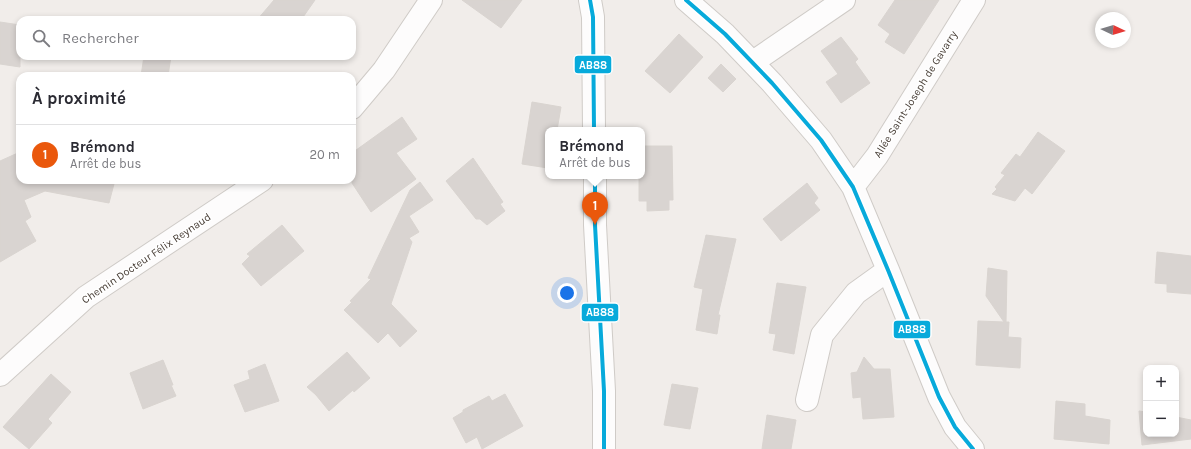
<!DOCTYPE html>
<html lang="fr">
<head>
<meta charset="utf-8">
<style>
  body { margin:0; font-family:Karla,sans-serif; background:#f7f7f7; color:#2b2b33 }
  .controls { position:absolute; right:12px; bottom:12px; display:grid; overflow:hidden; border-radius:8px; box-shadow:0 2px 6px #0003 }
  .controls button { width:36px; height:36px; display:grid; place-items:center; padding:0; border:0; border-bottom:1px solid #e1e1e2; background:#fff; color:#2b2b33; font:20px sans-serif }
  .compass { position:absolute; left:1095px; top:12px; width:36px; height:36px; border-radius:50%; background:#fff; box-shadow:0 2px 6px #0003; rotate:94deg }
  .you { position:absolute; left:567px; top:293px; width:14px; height:14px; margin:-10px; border:3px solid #fff; border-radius:50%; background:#1a73e8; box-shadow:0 0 0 6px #1a73e833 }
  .badge { display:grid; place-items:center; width:26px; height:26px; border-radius:50%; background:#ea580c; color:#fff; font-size:13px; font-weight:700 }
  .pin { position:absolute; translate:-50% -33px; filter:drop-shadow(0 1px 2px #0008) }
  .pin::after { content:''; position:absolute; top:21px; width:14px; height:12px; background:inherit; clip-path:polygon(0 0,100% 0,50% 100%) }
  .popup { position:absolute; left:545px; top:127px; width:100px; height:52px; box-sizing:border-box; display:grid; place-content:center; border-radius:8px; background:#fff; filter:drop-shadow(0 1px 3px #0005); font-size:13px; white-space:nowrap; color:#7c7c81 }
  .popup b { font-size:15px; color:#2b2b33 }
  .popup::after { content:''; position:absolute; left:50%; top:100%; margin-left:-8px; border:8px solid transparent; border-top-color:#fff }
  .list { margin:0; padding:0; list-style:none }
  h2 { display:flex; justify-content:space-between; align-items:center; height:52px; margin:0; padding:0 16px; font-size:17px }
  h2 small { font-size:13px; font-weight:400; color:#7c7c81 }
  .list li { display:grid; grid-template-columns:26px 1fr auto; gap:12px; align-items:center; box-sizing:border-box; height:60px; padding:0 16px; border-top:1px solid #e1e1e2 }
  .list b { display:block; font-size:15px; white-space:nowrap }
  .list p { margin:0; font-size:13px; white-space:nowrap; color:#7c7c81 }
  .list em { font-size:13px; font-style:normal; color:#7c7c81 }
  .icon { flex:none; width:22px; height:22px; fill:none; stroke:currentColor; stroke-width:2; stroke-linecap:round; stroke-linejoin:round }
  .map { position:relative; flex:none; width:1191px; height:449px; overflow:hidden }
  .search { position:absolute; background:#fff; box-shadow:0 2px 6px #0003; left:16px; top:16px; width:340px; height:44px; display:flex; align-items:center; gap:10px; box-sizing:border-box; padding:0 14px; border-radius:12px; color:#7c7c81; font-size:15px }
  .panel { position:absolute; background:#fff; box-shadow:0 2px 6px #0003; left:16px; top:72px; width:340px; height:112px; border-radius:12px }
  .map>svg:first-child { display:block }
  .building { fill:#d9d4d1; stroke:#d9d4d0 }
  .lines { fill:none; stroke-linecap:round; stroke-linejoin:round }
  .minor-casing { stroke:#cfcbc7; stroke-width:24 }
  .minor { stroke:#fdfcfc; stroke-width:22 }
  .bus-1-casing { stroke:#fff; stroke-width:7 }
  .bus-1 { stroke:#07aadb; stroke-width:4 }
  .labels { text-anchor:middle; stroke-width:3; stroke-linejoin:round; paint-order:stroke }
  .street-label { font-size:11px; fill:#473d35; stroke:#fff }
  .line-badge { stroke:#fff; stroke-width:1.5 }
  .badge-label { font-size:11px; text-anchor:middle; font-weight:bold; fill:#fff }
</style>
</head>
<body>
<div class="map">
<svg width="1191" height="449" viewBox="0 0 1191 449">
  <rect width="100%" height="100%" fill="#f1edea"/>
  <path class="building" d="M274,0H315L301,20H257Z
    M462,0H522L501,28Z
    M895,0H939L904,54L885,42L890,34L878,25Z
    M0,22L20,25V67L0,64Z
    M679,34L703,57L670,93L645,71Z
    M841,37L858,59L855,62L870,83L841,103L826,82L838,74L821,51Z
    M144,56H171L168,76H141Z
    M721,64L736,79L723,92L708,78Z
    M532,102L561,107L557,130H548V168L522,164Z
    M402,117L417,139L396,153L416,179L371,212L352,183V153Z
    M1038,132L1065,151L1032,194L1025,188L1015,201L992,194L997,189L995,187L1005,175L1001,173L1016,154L1020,157Z
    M642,146H672L673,200H669V210L647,211V201H639V176H642Z
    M20,152V180H115L109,203L45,191L24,200L31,217L25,221L36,241L0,262V161Z
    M473,158L503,202L500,204L505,211L487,225L480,219H476L446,181Z
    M420,182L433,200L409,216L419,232L409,238L412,242L391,304L417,331L400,347L388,333L378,343L344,310L352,302L350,301L371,279L368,278L410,190Z
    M807,183L818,198L814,203L820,210L781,241L763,219Z
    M282,225L304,251L261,286L242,264L250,256L247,254Z
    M706,235L736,239L718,315H720L717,334L696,330L703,289L694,287Z
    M1157,252L1191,256V294L1167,292V284L1155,283Z
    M988,268L1007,271L1006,322H1009L1008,337L1021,338L1020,368L976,365L978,321L1004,322L986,296Z
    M777,283L806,287L794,354L773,350L776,334L769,333Z
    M347,352L370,378L354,392L353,390L329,411L316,395L307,387Z
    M864,357L874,369H890L894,417L863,419L861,397L853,398L851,373L857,372Z
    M163,360L173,385H171L176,396L143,409L130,373Z
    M265,364L279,401L245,412L234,385L250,379L248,371Z
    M51,374L71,392L48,419L52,423L29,449L3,427Z
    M672,384L698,388L690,429L664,425Z
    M505,394L523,426L482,449L477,437L466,443L453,418L463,412V410L489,396L492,401Z
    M1056,401L1085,404V416L1110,420L1109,444L1054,439Z
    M1139,411L1146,412V434H1176V417L1191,420V439L1142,445Z
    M767,415L796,420L791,449H762Z"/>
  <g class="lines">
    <defs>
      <path id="minor" d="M590,0L593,17L594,130
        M686,0L725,34L772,83L821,140L853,187L888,270L939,397L955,427L973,449
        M753,62L844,0
        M352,108L384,70L431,0
        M595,176V225L604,391V449
        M853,187L877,156L974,0
        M0,375L86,297L262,180
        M807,400L822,335L856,293L888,270"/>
    </defs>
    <use href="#minor" class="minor-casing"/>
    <use href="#minor" class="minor"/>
    <defs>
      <path id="bus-1" d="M590,0L593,17L594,130
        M686,0L725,34L772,83L821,140L853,187L888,270L939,397L955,427L973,449
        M595,176V225L604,391V449"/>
    </defs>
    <use href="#bus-1" class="bus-1-casing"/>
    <use href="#bus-1" class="bus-1"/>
  </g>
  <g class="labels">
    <g class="street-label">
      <text transform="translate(915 94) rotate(-58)" y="4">Allée Saint-Joseph de Gavarry</text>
      <text transform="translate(146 258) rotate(-34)" y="4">Chemin Docteur Félix Reynaud</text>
    </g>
  </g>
  <g class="line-badge">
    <rect x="574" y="55" width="38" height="19" rx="4" fill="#07aadb"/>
    <rect x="581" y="303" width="38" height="19" rx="4" fill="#07aadb"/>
    <rect x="893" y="320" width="38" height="19" rx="4" fill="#07aadb"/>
  </g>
  <g class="badge-label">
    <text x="593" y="69">AB88</text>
    <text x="600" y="316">AB88</text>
    <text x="912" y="333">AB88</text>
  </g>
</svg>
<div class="controls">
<button>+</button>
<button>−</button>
</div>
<svg class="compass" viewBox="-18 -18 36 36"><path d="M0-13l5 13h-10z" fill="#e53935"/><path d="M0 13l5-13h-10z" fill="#7c7c81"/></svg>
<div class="you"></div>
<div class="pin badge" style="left:595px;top:225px">1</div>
<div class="popup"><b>Brémond</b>Arrêt de bus</div>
<div class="search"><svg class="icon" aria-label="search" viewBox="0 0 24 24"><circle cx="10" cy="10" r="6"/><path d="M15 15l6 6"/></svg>Rechercher</div>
<section class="panel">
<h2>À proximité<small></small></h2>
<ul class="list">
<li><span class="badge">1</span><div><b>Brémond</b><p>Arrêt de bus</p></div><em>20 m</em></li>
</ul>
</section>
</div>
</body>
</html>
